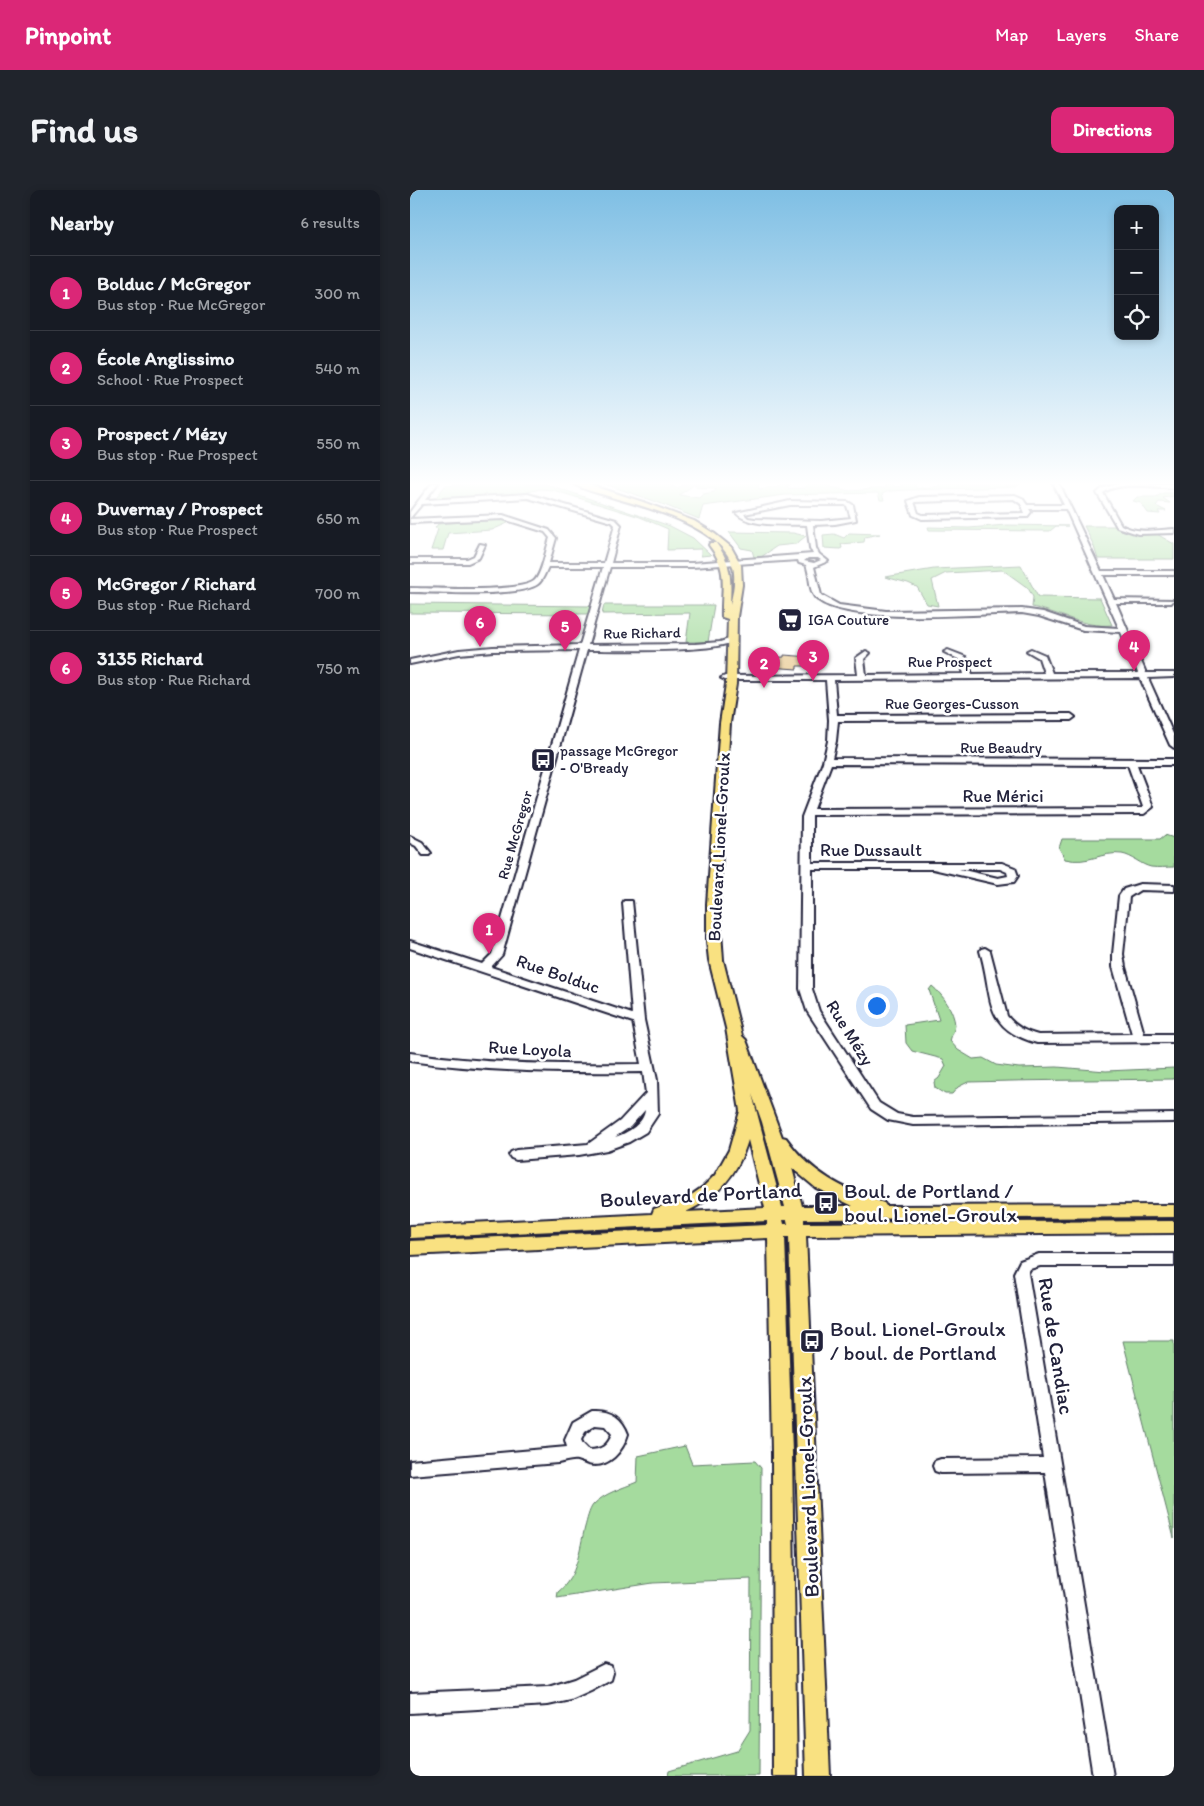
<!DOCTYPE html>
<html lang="en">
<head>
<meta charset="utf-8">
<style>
  body { margin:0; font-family:Itim,sans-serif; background:#20242c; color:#f1f3f6 }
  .controls { position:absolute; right:15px; top:15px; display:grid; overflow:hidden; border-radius:10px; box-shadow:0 2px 8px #0003 }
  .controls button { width:45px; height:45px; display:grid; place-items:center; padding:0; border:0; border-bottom:1px solid #363941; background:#171b24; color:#f1f3f6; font:25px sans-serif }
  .you { position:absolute; left:466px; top:815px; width:18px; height:18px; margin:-12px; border:4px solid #fff; border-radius:50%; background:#1a73e8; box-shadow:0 0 0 8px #1a73e833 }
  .badge { display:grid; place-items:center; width:32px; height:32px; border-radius:50%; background:#db2777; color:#fff; font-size:16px; font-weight:700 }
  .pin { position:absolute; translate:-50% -41px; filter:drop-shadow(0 1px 2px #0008) }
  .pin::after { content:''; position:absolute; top:26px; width:18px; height:15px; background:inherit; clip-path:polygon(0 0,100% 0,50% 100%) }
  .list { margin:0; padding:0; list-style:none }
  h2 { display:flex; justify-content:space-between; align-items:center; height:65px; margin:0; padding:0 20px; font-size:21px }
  h2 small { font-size:16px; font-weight:400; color:#9ea1a6 }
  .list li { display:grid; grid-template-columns:32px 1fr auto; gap:15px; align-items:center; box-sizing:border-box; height:75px; padding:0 20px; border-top:1px solid #363941 }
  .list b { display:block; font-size:19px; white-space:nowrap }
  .list p { margin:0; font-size:16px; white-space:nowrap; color:#9ea1a6 }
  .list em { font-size:16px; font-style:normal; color:#9ea1a6 }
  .icon { flex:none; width:28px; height:28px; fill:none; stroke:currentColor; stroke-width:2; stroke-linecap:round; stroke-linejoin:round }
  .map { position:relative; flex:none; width:764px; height:1586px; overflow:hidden; border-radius:10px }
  header { display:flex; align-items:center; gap:30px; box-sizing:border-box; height:70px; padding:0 25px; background:#db2777; color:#fff }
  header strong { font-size:24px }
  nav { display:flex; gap:28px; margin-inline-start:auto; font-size:18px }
  .intro { display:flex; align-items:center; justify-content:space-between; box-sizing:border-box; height:120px; padding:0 30px }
  h1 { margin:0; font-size:35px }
  .button { padding:12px 22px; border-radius:10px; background:#db2777; color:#fff; font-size:18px; font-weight:700 }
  main { display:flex; gap:30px; padding:0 30px }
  aside { flex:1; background:#171b24; border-radius:10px; box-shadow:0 2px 8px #0003 }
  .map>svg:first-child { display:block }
  .green { fill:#a5db9e; stroke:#647e6c; fill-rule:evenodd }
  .building { fill:#ebd1a0; stroke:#22223b }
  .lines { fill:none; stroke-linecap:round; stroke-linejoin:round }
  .minor-casing { stroke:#22223b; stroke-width:4 }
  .major-casing { stroke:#22223b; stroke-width:4 }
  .minor { fill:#fff; fill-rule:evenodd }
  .major { fill:#f9e181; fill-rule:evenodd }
  .labels { text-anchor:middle; stroke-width:5; stroke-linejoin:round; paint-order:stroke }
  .far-poi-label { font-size:15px; fill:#22223b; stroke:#fff; text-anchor:start }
  .far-street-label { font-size:15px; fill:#22223b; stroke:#fff }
  .street-label { font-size:18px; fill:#22223b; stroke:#fff }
  .near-poi-label { font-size:21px; fill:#22223b; stroke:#fff; text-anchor:start }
  .near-street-label { font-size:21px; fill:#22223b; stroke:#fff }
</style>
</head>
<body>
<header>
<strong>Pinpoint</strong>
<nav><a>Map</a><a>Layers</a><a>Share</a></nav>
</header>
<div class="intro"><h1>Find us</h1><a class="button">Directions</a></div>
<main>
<aside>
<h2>Nearby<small>6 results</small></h2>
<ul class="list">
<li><span class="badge">1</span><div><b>Bolduc / McGregor</b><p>Bus stop · Rue McGregor</p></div><em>300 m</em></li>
<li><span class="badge">2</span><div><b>École Anglissimo</b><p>School · Rue Prospect</p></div><em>540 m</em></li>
<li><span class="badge">3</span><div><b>Prospect / Mézy</b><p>Bus stop · Rue Prospect</p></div><em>550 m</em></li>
<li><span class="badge">4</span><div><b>Duvernay / Prospect</b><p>Bus stop · Rue Prospect</p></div><em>650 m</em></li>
<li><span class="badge">5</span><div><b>McGregor / Richard</b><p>Bus stop · Rue Richard</p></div><em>700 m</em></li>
<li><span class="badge">6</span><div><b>3135 Richard</b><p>Bus stop · Rue Richard</p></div><em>750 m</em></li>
</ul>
</aside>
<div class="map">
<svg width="764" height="1586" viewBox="0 0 764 1586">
  <rect width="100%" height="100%" fill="#fff"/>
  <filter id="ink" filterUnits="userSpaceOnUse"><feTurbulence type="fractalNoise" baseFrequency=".02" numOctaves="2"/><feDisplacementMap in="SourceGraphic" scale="10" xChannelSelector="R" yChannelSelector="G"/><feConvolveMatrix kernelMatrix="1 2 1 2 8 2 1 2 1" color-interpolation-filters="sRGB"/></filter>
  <g filter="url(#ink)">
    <path class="green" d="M72,293L136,294L260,336L283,348L301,365L291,366V359L257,360L258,339L230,327L143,300L130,299L105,305L26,310L27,306L35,296Z
      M192,293H254L267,298L278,293H348L349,299L369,296L371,293H380V295H377L378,298H394L398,293H414L421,297L440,301L475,298V293H481L484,297L492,296L491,293H504L506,298H509L529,296V293H547L548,295L555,293H609V295L606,297L495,300C487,301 479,300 472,304L474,310H470L468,303L375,305L293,316L289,329L247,312ZM285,294L287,297L306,298L304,302L293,304L289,308L269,305Z
      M753,303H764V306L753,308L760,313L749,312L746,316L756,321H748L750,324L738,323L731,313L723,311L727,307H746Z
      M88,329L100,332L82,340L38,343L33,360H21L28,339L25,338L28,334Z
      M596,335L658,336H646L640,341L519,340L518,337L559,338Z
      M674,336H705L717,342L745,343L764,354V369H688L683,354Z
      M319,342L383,343L396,346L386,354L367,356L351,367H344L342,360L331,358Z
      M439,343L470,344L455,347L454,352L431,354L432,358L430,359L414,358L413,345L424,344L434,348Z
      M611,375L628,407L690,408L702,435C674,438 649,422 622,417L623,407L618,398L593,380L536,383L522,390L528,416L517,414L507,397L498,393L475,387L524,379Z
      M0,414L181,416L178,424L0,423Z
      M194,415H304L298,452H276L280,423L192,424Z
      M755,645L764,648V677C757,677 748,678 741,677C731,675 723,666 712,664C691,661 679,675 655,669L649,658L652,649H750Z
      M522,796C533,805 544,821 545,835C545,839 541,846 540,851L548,860L563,869L573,868L586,875L609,878L647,877L696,881L764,878V889C695,890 627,890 558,892L548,897L542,904H535L525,898L524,892L529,888L536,876L533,869L502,861L496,853L495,835L529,830L519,800Z
      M713,1151H764V1348Z
      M275,1256L282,1274L345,1271L351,1278L349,1586H258L259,1581L327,1561L340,1540L341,1389L243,1393L147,1408L148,1402C168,1386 169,1360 175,1337C177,1330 179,1320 183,1315C194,1303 213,1298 227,1292L228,1266Z"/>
    <path class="building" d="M374,465L401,467L402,476H387V479L359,477V468L374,467Z"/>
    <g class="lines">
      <defs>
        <path id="minor" d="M22,293H28L15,310L118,304L206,330L211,335L201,373H282L403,364L400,358L397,335C377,334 340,338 326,323L380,311L438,312L443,315L446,330L425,334L403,335L406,358L409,364L418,371L404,377L411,405L429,415L476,421L612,419L633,422L674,436L709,438L656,319H619L621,322L617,327L512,329L503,325L498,311L509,307L605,305L612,308L617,315H654L643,293H649L691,381H764V385H693L704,409L764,410L761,413H706L736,483H764V487L738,488L764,546V558L760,555L730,488L424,490L427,525L661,524L665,527L661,530L428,531L426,551L422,568L764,569V575H727L743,617L734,624L402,625V673H592L605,678L608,686L604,692L588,694L523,679H402V799L409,821L469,913L487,924L503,927L764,924V932L503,935L478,930L461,919L397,821L390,799L392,627L413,572L418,551L419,530L416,490H315L311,488L315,486L448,485L446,468L456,461L460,463L454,469L456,485L554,484L550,470L534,462L538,460L556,467L562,484L634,483L629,468L617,461L621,459L635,465L642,483H728L711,442L673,440L629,426L612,423C569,424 440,435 408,410C398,403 401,386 396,375L389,373L388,370L282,377H200L178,455L285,454L310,452L319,449L323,451C308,463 202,460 177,460L92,765L81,777L222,824L213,713L214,711H222L234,830L247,890L248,924L236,942L219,952L197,960L169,965L106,970L101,968L99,965L101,962L106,960L178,954L210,931L236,903L233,882C156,883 77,882 0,871V863C76,874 154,875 231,874L223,832L0,758V751L72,774L82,764L169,460L83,461L49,464L0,474V470L49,460L83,457L170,455L193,377H138C135,383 133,390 128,394C110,408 25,402 0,402V398C23,398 108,403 124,391C132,385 136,359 140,348L135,342L93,329L0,333V329L93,325L139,340L146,348L139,373H194L205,335L202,332L118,308L12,314L0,328V322ZM604,309L611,314L615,323L513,325L508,323L504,312ZM380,315H435L437,316L441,328L411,331L345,329L338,328L334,324ZM398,368H408L411,370L404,373L394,371ZM421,574L718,575L733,617L732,618L404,619ZM549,679H590L597,682L598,686L588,688ZM235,920C234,933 218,943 205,947L220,937Z
          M712,293L764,294V298C745,297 709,291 693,303L711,335C727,344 747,340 764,339V343L728,344L707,337L687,303L693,298Z
          M70,354L75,355L69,368L58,373H0V369H57L64,366Z
          M0,646L12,652L21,663L19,665H13L6,656L0,653Z
          M730,694L764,695V701L730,700L719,707L713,764L715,777L734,844H764V852L627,853C571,838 584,806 570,761L571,759L575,758L580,761L597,826C606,837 615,841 628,845L722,844L703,777V764L709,706L714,699Z
          M629,1064H764V1076H630L620,1079L618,1083L703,1586H683L635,1282L531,1283L525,1281L523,1276L525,1271L531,1269L633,1268L604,1083L610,1071Z
          M182,1221C200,1220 212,1227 218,1244C213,1261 199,1279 178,1274C175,1273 171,1271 167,1270C162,1269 154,1272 148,1273L0,1285V1271L157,1257L155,1250L163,1232ZM185,1235L195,1236L202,1244C198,1256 191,1260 179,1260L173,1254L171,1250L175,1242Z
          M194,1474L201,1476L203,1483L201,1490L181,1501L161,1510L138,1515L0,1523V1503L138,1497L164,1489Z"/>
        <path id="major" d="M162,293H174L233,312L284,331L305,344L321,357L331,375L332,395L327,427L326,494L320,533L309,714L313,770L332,846L336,850L372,947L376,948C400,983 434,1000 474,1013L476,1016L764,1015V1027L394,1029V1033L764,1031V1043L396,1046L420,1586H396L379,1047H375L382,1263L387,1586H363L362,1263L358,1048L0,1065V1051L357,1035V1031L0,1048V1036L242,1024L244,1019L280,1006L293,997L305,985L319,960L330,921L316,838L299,770L297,752V714L310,533L316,494L318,429L312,427C311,397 319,381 299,355L300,353H306C322,373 321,391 320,415C323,403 326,389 323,377C313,337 236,317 201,307C189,303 173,300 162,293ZM342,904L352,932L375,1017H372ZM338,950L355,1018L276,1022C308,1007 328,984 338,950ZM382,978L406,998L443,1016H392ZM373,1030H377L378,1034H374Z"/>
      </defs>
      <use href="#minor" class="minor-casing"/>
      <use href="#major" class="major-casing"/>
      <use href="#minor" class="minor"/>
      <use href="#major" class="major"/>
    </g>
  </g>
  <linearGradient id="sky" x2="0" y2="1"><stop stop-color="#7fbfe4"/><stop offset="0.57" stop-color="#fff"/><stop offset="1" stop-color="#fff" stop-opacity="0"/></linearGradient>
  <rect width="764" height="515" fill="url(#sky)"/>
  <defs>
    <symbol id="supermarket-square" viewBox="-11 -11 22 22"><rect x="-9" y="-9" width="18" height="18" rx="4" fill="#22223b" stroke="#fff"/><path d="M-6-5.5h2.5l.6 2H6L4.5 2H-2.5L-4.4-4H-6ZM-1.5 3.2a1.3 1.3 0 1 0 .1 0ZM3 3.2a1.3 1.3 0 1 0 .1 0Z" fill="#fff"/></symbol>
    <symbol id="bus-square" viewBox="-11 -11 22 22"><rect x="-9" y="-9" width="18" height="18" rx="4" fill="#22223b" stroke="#fff"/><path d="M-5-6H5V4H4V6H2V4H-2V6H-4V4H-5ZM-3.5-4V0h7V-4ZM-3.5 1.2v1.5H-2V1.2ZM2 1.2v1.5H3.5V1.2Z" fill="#fff"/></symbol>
  </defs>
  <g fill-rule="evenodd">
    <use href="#supermarket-square" x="366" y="416" width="28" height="28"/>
    <use href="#bus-square" x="119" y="556" width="28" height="28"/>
    <use href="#bus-square" x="402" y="999" width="28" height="28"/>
    <use href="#bus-square" x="388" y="1137" width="28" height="28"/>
  </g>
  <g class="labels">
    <g class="far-poi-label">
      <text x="398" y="435">IGA Couture</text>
      <text x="150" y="566">passage McGregor<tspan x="150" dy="17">- O'Bready</tspan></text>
    </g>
    <g class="far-street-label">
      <text transform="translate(232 443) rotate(-1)" y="5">Rue Richard</text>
      <text x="540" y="477">Rue Prospect</text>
      <text x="542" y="519">Rue Georges-Cusson</text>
      <text x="591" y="563">Rue Beaudry</text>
      <text transform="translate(105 645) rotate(-74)" y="5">Rue McGregor</text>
    </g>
    <g class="street-label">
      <text x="593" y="612">Rue Mérici</text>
      <text transform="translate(309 657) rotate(-87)" y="6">Boulevard Lionel-Groulx</text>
      <text x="461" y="666">Rue Dussault</text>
      <text transform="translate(148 784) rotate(19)" y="6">Rue Bolduc</text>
      <text transform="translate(440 843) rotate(58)" y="6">Rue Mézy</text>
      <text transform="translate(120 859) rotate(3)" y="6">Rue Loyola</text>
    </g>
    <g class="near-poi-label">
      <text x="434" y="1008">Boul. de Portland /<tspan x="434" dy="24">boul. Lionel-Groulx</tspan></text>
      <text x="420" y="1146">Boul. Lionel-Groulx<tspan x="420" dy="24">/ boul. de Portland</tspan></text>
    </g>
    <g class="near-street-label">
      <text transform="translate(291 1005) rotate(-3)" y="7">Boulevard de Portland</text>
      <text transform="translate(646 1156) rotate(81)" y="7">Rue de Candiac</text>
      <text transform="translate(398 1297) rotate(-92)" y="7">Boulevard Lionel-Groulx</text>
    </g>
  </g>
</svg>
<div class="controls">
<button>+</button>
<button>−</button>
<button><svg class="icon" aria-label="locate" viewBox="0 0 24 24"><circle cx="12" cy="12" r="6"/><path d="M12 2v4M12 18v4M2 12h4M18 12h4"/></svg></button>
</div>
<div class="you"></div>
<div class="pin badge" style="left:79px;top:764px">1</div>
<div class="pin badge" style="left:354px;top:498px">2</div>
<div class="pin badge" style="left:403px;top:491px">3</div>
<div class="pin badge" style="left:724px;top:481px">4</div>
<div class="pin badge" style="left:155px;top:461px">5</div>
<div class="pin badge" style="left:70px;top:457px">6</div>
</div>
</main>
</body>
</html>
